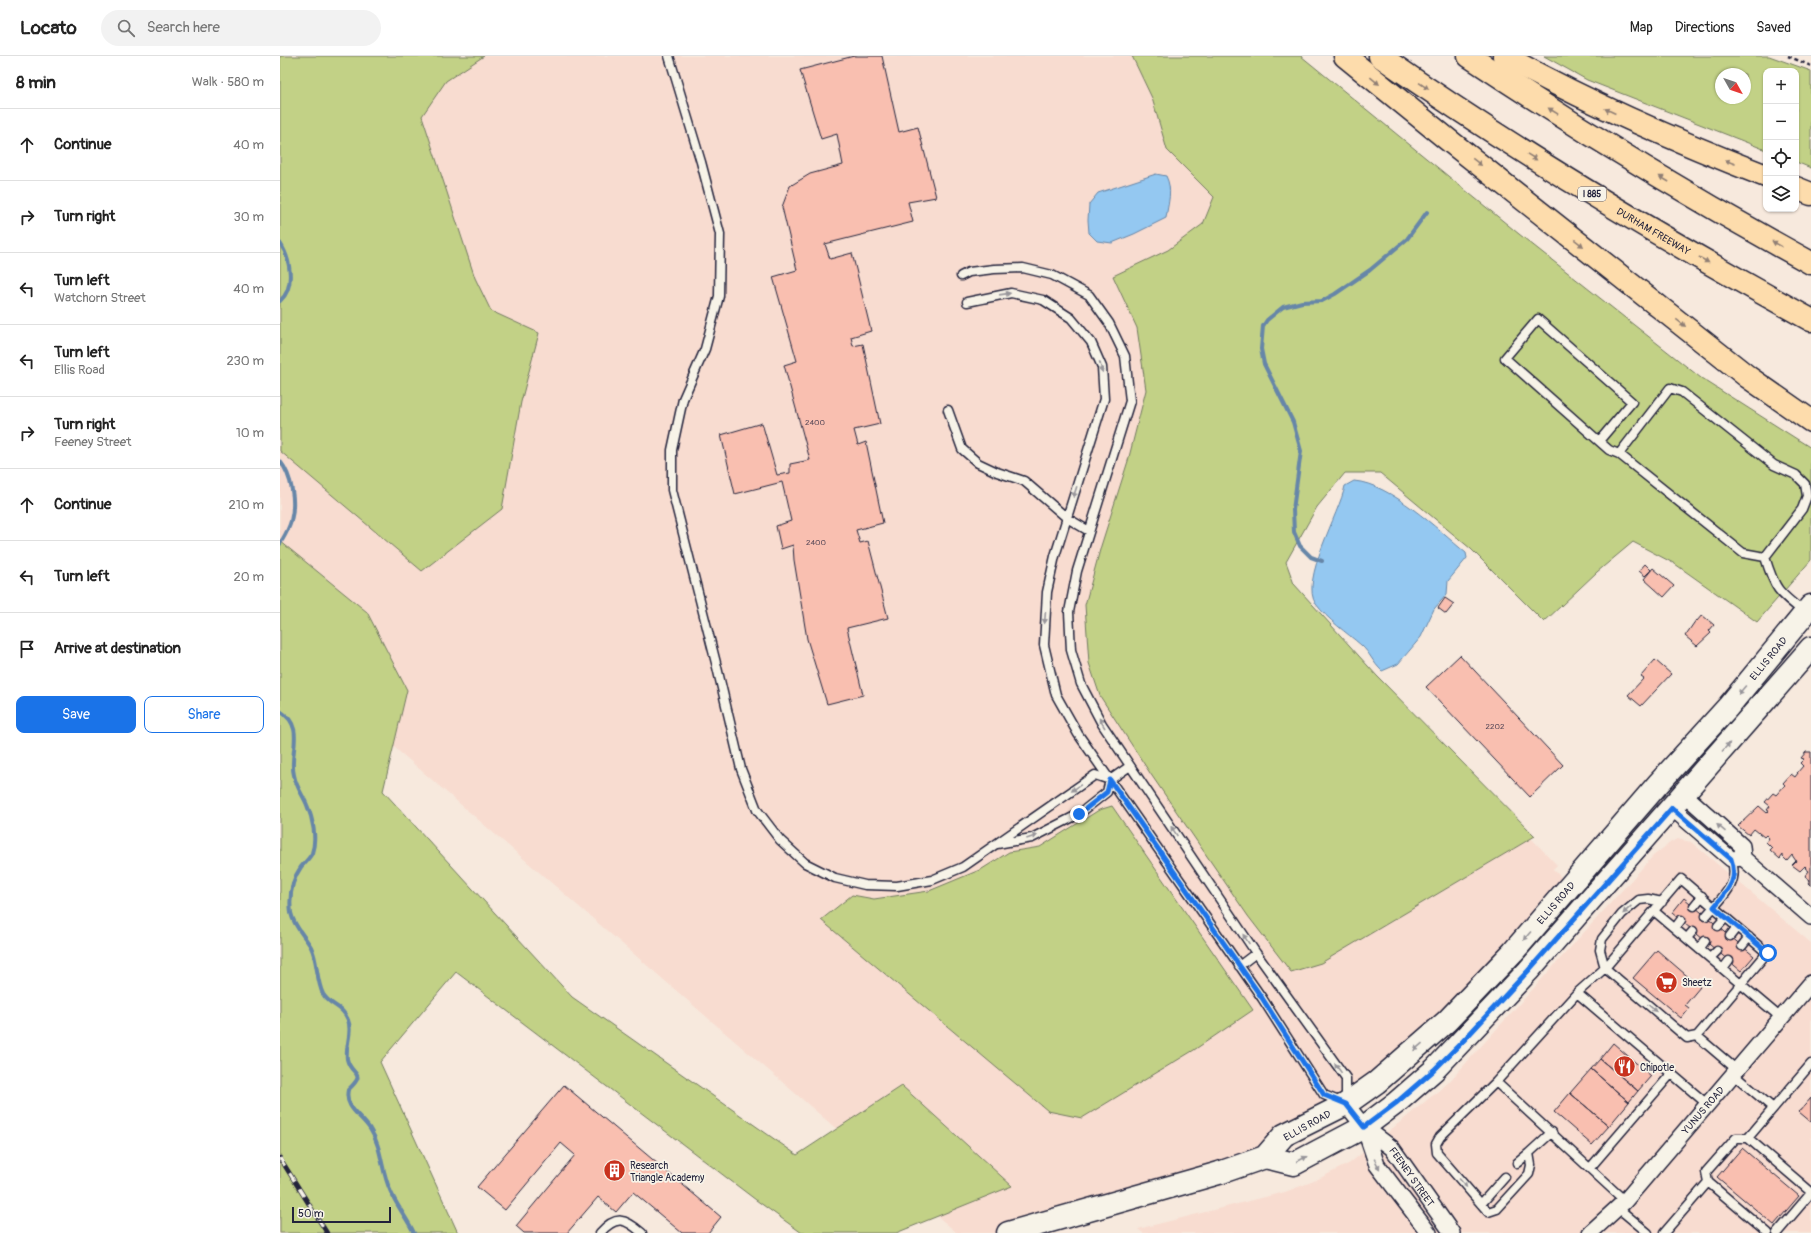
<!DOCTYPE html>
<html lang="en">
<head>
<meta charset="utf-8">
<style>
  body { margin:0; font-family:Pangolin,sans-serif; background:#f2f2f2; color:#222 }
  .controls { position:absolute; right:12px; top:12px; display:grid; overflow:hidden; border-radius:8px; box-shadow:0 1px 3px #0004 }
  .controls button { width:36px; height:36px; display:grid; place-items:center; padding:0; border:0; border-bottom:1px solid #e0e0e0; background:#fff; color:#222; font:20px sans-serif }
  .compass { position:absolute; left:1435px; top:12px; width:36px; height:36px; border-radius:50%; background:#fff; box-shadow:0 1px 3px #0004; rotate:130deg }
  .scale { position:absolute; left:12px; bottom:10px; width:99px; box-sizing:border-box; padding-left:4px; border:2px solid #22223b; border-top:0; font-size:11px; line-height:14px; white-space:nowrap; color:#22223b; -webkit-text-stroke:3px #f7f3e8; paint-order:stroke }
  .stop { position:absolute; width:12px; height:12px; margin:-9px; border:3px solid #1a73e8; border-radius:50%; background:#fff }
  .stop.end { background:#1a73e8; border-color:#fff; box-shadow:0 1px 4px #0008 }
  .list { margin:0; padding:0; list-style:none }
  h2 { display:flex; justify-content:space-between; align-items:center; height:52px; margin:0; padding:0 16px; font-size:17px }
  h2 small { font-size:13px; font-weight:400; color:#767676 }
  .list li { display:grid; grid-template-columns:26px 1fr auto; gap:12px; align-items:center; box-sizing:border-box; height:72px; padding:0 16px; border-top:1px solid #e0e0e0 }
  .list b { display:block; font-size:15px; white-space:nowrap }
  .list p { margin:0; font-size:13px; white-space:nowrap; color:#767676 }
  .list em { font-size:13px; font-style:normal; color:#767676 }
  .actions { display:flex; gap:8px; padding:12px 16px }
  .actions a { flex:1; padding:9px 0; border:1px solid #1a73e8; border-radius:8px; text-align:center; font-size:14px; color:#1a73e8 }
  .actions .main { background:#1a73e8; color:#fff }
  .icon { flex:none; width:22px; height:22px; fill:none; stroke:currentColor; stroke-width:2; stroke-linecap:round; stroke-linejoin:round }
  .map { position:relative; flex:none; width:1531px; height:1177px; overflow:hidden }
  header { display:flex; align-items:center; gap:24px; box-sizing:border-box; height:56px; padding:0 20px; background:#fff; border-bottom:1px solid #e0e0e0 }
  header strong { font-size:19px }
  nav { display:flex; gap:22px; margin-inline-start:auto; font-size:14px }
  .search { width:280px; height:36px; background:#f2f2f2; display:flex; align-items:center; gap:10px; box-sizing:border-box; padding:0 14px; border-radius:22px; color:#767676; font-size:15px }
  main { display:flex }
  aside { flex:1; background:#fff }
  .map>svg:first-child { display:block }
  .built { fill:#f8dcd0 }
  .green { fill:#c2d186; stroke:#727a60; fill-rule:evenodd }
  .water { fill:#94c8f1; stroke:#6686a8 }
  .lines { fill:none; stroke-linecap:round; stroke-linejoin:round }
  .stream { stroke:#6686a8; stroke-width:4 }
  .building { fill:#f9bfb0; stroke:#22223b }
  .service-casing { stroke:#22223b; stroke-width:11 }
  .minor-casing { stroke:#22223b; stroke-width:18 }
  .secondary-casing { stroke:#22223b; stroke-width:25 }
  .motorway-casing { stroke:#22223b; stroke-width:25 }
  .path { stroke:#22223b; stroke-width:2.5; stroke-dasharray:4 3; stroke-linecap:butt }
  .service { stroke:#f7f3e8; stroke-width:8 }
  .minor { stroke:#f7f3e8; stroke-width:15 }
  .secondary { stroke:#f7f3e8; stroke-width:22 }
  .motorway { stroke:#fddcac; stroke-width:22 }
  .rail-casing { stroke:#22223b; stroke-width:4.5 }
  .rail { stroke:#f7f3e8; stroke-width:3; stroke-dasharray:9; stroke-linecap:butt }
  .oneway { fill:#907f74 }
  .oneway2 { fill:#97959a }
  .route { stroke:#1a73e8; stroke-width:5 }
  .labels { text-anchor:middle; stroke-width:3.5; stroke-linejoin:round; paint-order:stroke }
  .number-label { font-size:8px; fill:#584958 }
  .shield { fill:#f7f3e8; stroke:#62616f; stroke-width:1 }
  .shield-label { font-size:9px; font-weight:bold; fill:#22223b }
  .street-label { font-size:10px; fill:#22223b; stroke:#f7f3e8 }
  .poi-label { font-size:10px; fill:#22223b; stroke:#f7f3e8; text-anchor:start }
</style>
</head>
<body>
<header>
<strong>Locato</strong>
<div class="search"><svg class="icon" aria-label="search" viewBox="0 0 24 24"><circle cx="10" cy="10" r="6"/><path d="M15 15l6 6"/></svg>Search here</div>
<nav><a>Map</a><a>Directions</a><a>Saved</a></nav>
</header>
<main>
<aside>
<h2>8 min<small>Walk · 580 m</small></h2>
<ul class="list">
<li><svg class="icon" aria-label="ahead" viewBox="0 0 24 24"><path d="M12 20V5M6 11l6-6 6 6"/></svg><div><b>Continue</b></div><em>40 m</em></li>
<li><svg class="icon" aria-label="right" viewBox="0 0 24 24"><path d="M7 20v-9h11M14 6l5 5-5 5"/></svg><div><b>Turn right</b></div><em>30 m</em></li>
<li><svg class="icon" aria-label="left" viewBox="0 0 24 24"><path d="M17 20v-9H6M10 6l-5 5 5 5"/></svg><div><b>Turn left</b><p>Watchorn Street</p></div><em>40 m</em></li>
<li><svg class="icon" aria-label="left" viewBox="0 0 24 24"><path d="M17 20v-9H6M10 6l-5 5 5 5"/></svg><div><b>Turn left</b><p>Ellis Road</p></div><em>230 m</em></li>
<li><svg class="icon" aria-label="right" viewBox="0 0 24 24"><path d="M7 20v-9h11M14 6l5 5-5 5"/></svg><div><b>Turn right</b><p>Feeney Street</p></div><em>10 m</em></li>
<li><svg class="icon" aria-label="ahead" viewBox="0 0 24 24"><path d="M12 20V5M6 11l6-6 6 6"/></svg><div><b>Continue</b></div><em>210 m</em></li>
<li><svg class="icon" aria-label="left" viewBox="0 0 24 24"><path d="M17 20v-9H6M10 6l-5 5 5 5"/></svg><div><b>Turn left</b></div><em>20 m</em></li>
<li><svg class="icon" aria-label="arrive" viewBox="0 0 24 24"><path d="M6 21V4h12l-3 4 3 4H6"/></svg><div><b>Arrive at destination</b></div></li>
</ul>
<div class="actions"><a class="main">Save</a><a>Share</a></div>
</aside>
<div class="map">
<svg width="1531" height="1177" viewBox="0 0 1531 1177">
  <rect width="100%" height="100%" fill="#f7e9dd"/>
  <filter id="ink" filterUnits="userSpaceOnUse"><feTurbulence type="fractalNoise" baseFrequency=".025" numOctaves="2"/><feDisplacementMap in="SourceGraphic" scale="8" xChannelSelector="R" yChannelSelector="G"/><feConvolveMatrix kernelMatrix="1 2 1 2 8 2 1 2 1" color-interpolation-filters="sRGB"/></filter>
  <g filter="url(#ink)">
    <path class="built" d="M0,0H973L888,407L1277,809L1273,813L1284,824L1236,878L1114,1006L1004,1085L718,1177H677L70,653L0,629Z
      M1397,783L1411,786L1531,887V1177H863L858,1173L1005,1136L1034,1125L1070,1107L1168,1027L1373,800L1391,786Z"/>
    <path class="green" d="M0,0H204L166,25L142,60L195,222L211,255L259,277L241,346L222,453L142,515L0,395Z
      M852,0H1021L1239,178L1421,322L1531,392V504L1477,566L1395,508L1353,486L1317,516L1264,566L1191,493L1100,417H1065L1037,451L1006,506L1014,528L1097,620L1255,780L1041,907L1011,916L968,860L870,717L820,640L809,607L805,549L821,490L848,405L866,334L857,272L833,220L888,194L923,168L934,141L887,94L872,42Z
      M1264,0H1489L1531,15V112L1516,106V15H1486V94L1307,24ZM1441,18H1465V42H1441Z
      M0,485L87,556L127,634L103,735L292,941L517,1099L622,1030L732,1130L616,1177H522L476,1144L176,916L100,1006L178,1177H0Z
      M832,750L973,954L914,994L802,1062L768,1055L541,864L572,839L594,843L649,835L702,813L729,796L760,791L819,754Z"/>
    <path class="water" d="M876,118L886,120C893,134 888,147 886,162L854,178L832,187L817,185L809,177L808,164L809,148L818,137Z
      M1074,425C1111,428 1157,473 1186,497L1187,502L1168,525L1167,538L1154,553L1141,581L1118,608L1102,615C1093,607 1090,597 1081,589C1066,576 1048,564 1036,548C1019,526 1060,456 1065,430Z"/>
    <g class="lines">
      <path class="stream" d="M0,187C10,202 16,231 0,245
        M0,405C12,420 16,446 11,465C9,473 4,481 0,488
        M1042,505L1031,501L1020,490L1014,476L1013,454L1021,395L1013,366L984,308L981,293L983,270L987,264L1003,251L1022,246L1042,245L1055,238L1090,214L1127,183L1147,156
        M0,655C27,672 8,697 14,719C16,731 23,739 27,749C33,763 37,783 32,797C30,802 24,807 21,811C11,825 9,840 11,857C14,871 25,880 31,891C38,905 36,924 43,938C49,949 64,951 68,964C73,976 65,990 67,1003C71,1021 88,1015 68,1034C64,1052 82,1060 90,1073C102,1091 101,1114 110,1134C116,1149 127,1162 134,1177"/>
    </g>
    <path class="building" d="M574,0H602L619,76L638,71L656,141L628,146L633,166L545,188L550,203L572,197L591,275L571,281L573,290L583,288L600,368L574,374L578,389L586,386L603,467L576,474L580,487L588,485L608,562L567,572L583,639L547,648L527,583L514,504L513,489L501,493L496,470L511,465L502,426L455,438L441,379L482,367L497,419L510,417V408L530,404L504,309L517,305L493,221L517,214L502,151L510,130L530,118L563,109L557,78L541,83L520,14Z
      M1365,508L1371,514L1365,520L1359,515Z
      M1373,512L1394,530L1384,541L1364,523Z
      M1165,542L1174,548L1166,558L1158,552Z
      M1422,559L1434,569L1429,575L1431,577L1417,590L1405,580L1416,564L1417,565Z
      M1180,599L1283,709L1250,741L1146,631Z
      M1375,604L1391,618L1361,650L1348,639L1364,622L1361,620Z
      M1526,696H1531V830L1528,827L1530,824L1525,820L1529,815L1525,812L1526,811L1525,810L1520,815L1512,809L1516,805L1512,799L1507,805L1503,801V799L1500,803L1490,794L1492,792L1486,786L1489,782L1486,779L1484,781L1474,773L1469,779L1458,770L1479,750L1487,757L1489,755L1487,754L1490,750L1485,746L1493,737L1496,739L1505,729L1503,727L1511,718L1515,721L1518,717H1517L1523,710L1520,707L1524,703L1521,702Z
      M1404,842L1474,900L1461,915L1392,857Z
      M1377,894L1420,931L1405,949L1409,952L1401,962L1353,922Z
      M1333,987L1371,1020L1358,1035L1320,1003Z
      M1320,1003L1358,1035L1349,1046L1311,1013Z
      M1311,1013L1349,1046L1329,1070L1290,1037Z
      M284,1029L441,1161L428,1177H402L353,1136L336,1156L318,1141L287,1177H244L236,1170L295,1099L281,1087L225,1154L197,1131Z
      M1290,1037L1329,1070L1312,1089L1274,1056Z
      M1531,1042V1066L1519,1056Z
      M1462,1092L1519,1140L1494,1169L1437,1121Z"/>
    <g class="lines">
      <defs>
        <path id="service" d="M389,0L421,106L440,178L439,240L425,293L403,343L392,394V434L436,607L461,713L477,754L500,784L525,807L555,822L585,829L617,830L652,824L683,811L815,719L830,724
          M681,220L689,216L714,213L743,212L772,219L809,239L829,267L845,300L850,345L797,515L789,556L791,594L801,628L822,668L976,897L1066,1022V1048L1044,1039L982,942L798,678L776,639L764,589L767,536L775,500L824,343L822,311L811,286L791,262L763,244L731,237L687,246
          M668,354L682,393L698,407L717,416L744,425L787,462L809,475
          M1319,385L1352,346L1258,263L1225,302L1329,394L1339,398
          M1485,501L1463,497L1339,398L1390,332L1402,336L1494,409L1516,419L1525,428L1527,440L1522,453L1485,501C1495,534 1498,536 1525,557
          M717,788L752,782L799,758L827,736L830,724L850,710
          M1414,850L1422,840
          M1374,855L1501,962
          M1426,860C1441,842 1461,828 1451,803
          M1438,870L1446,861
          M1395,872L1401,864
          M1450,880L1457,871
          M1407,882L1413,875
          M1462,890L1469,881
          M1419,893L1425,885
          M1430,902L1437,895
          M959,910L976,897
          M1443,913L1449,905
          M1297,937L1427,1048
          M1417,980L1457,1014
          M1453,1018L1493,1052
          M1216,1026L1345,1145
          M1272,1076L1249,1097L1251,1109L1249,1118L1217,1153L1208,1156L1157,1097L1156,1088L1160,1081L1216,1026L1297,937L1325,912L1401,823L1487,897L1417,980L1407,982L1325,912L1320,894L1322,883L1342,858L1359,844L1368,843L1382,846
          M1468,1082L1531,1136
          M1237,1107L1249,1097
          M1310,1112L1391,1018
          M1428,1126L1488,1177
          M1201,1148L1225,1121
          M1338,1152L1368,1177
          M320,1177C336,1159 345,1162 362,1177
          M1384,1177L1428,1126L1426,1116L1456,1082H1468L1531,1008
          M1497,1177L1531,1137"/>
        <g id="minor">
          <path d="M1404,738L1462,790L1463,802L1531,861"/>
          <path d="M1392,752L1451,803L1463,802"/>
          <path id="s1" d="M1066,1048L1084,1071L1112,1092L1172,1177"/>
          <path d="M1084,1071L1097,1109L1149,1177"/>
          <path id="s2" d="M1310,1177L1345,1145L1531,927"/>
        </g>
        <g id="secondary">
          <path d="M985,1101L1014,1108L1084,1071L1116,1047L1154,1014L1248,915L1531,592"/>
          <path id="s3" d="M728,1177L939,1117L985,1101L1004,1079L1066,1048L1097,1026L1167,965L1233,896L1378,728L1448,651L1531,550"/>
        </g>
        <g id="motorway">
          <path d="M1065,0L1167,83L1468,321L1531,365"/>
          <path id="s4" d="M1100,0C1238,97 1383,183 1531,264"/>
          <path d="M1189,0C1300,74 1414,143 1531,207"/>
          <path d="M1224,0C1308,47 1396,85 1486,120"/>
          <path d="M1516,132L1531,138"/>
        </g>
      </defs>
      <use href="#service" class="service-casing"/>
      <use href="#minor" class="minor-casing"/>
      <use href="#secondary" class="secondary-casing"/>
      <use href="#motorway" class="motorway-casing"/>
      <path class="path" d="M1508,0L1531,10"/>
      <use href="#service" class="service"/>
      <use href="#minor" class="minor"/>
      <use href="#secondary" class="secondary"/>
      <use href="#motorway" class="motorway"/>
      <defs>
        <path id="rail" d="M0,1102L47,1177"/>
      </defs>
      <use href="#rail" class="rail-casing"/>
      <use href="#rail" class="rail"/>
    </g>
    <defs><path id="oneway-solid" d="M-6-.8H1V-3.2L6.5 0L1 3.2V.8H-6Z"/></defs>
    <g class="oneway">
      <use href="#oneway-solid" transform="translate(1095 25) rotate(39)"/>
      <use href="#oneway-solid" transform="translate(1144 30) rotate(34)"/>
      <use href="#oneway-solid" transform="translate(1273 55) rotate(-148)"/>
      <use href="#oneway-solid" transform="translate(1330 55) rotate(-155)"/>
      <use href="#oneway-solid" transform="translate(1252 101) rotate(32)"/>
      <use href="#oneway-solid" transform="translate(1197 106) rotate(38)"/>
      <use href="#oneway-solid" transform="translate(1450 106) rotate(-159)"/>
      <use href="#oneway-solid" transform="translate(1384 123) rotate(-150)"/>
      <use href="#oneway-solid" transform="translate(1299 187) rotate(38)"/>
      <use href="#oneway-solid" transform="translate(1497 188) rotate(-151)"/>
      <use href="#oneway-solid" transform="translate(1424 204) rotate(30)"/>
      <use href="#oneway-solid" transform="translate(1401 267) rotate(38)"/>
    </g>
    <g class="oneway2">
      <use href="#oneway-solid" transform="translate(725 238) rotate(-8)"/>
      <use href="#oneway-solid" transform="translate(821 311) rotate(75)"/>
      <use href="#oneway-solid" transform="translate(795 436) rotate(108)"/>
      <use href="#oneway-solid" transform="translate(765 562) rotate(94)"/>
      <use href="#oneway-solid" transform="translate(1462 634) rotate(130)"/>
      <use href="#oneway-solid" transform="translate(822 667) rotate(-120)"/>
      <use href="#oneway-solid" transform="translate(1446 691) rotate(-48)"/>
      <use href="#oneway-solid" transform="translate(796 732) rotate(145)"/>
      <use href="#oneway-solid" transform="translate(1441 772) rotate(-139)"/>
      <use href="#oneway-solid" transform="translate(894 775) rotate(-124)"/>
      <use href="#oneway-solid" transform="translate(752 781) rotate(-19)"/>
      <use href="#oneway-solid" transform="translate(1347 854) rotate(137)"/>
      <use href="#oneway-solid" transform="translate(1247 880) rotate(131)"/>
      <use href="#oneway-solid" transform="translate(966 883) rotate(-124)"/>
      <use href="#oneway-solid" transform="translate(1372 952) rotate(40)"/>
      <use href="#oneway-solid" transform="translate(1138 991) rotate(139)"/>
      <use href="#oneway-solid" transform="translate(1058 1012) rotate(-126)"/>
      <use href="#oneway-solid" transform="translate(1022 1103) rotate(-28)"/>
      <use href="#oneway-solid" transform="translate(1097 1108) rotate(62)"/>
      <use href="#oneway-solid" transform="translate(1183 1127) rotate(49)"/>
    </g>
  </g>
  <g class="lines" filter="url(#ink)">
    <path class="route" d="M799,758L827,736L830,724L982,942L1044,1039L1066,1048L1084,1071L1116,1047L1154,1014L1183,985L1248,915L1392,752L1451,803C1459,825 1447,835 1434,851L1488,897"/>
  </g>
  <defs>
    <symbol id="supermarket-disc" viewBox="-11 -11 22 22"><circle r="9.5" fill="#c8321e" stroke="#f7f3e8"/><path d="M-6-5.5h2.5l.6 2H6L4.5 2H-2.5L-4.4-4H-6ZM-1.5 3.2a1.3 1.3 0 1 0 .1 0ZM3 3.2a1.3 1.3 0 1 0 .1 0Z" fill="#fff"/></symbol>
    <symbol id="restaurant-disc" viewBox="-11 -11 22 22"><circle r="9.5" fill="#c8321e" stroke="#f7f3e8"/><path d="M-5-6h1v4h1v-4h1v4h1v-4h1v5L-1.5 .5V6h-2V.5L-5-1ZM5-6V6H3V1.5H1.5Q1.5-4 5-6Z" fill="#fff"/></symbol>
    <symbol id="building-disc" viewBox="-11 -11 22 22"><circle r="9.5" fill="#c8321e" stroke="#f7f3e8"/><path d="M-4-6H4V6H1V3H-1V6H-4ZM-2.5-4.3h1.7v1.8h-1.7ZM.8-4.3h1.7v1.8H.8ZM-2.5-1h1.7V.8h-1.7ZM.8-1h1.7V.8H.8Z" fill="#fff"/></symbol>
  </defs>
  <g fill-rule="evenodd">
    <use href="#supermarket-disc" x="1374" y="914" width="25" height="25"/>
    <use href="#restaurant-disc" x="1332" y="998" width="25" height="25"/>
    <use href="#building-disc" x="322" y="1102" width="25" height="25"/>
  </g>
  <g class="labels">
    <g class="number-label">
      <text x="535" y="369">2400</text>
      <text x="536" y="489">2400</text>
      <text x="1215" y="673">2202</text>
    </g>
    <rect class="shield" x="1298" y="131" width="28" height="14" rx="3"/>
    <g class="shield-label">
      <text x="1312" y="141">I 885</text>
    </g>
    <g class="street-label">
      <text dy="4" stroke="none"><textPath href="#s4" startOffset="325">DURHAM FREEWAY</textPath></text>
      <text dy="4" stroke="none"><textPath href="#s3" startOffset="982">ELLIS ROAD</textPath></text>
      <text dy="4" stroke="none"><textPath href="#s3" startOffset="658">ELLIS ROAD</textPath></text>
      <text dy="4" stroke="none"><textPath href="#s2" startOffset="167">YUNUS ROAD</textPath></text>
      <text transform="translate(1027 1069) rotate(-29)" y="4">ELLIS ROAD</text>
      <text dy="4" stroke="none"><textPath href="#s1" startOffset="99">FEENEY STREET</textPath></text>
    </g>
    <g class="poi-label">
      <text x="1402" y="930">Sheetz</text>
      <text x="1360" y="1015">Chipotle</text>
      <text x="350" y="1113">Research<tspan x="350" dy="12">Triangle Academy</tspan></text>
    </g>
  </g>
</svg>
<div class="controls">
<button>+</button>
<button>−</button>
<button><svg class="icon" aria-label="locate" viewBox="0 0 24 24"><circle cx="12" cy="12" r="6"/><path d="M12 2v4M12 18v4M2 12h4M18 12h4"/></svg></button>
<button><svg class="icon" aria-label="layers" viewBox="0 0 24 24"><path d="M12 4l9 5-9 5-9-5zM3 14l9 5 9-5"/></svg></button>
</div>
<svg class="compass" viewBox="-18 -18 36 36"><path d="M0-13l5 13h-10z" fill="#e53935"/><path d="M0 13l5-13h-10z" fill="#767676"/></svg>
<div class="scale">50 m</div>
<div class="stop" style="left:1488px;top:897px"></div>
<div class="stop end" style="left:799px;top:758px"></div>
</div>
</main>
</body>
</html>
